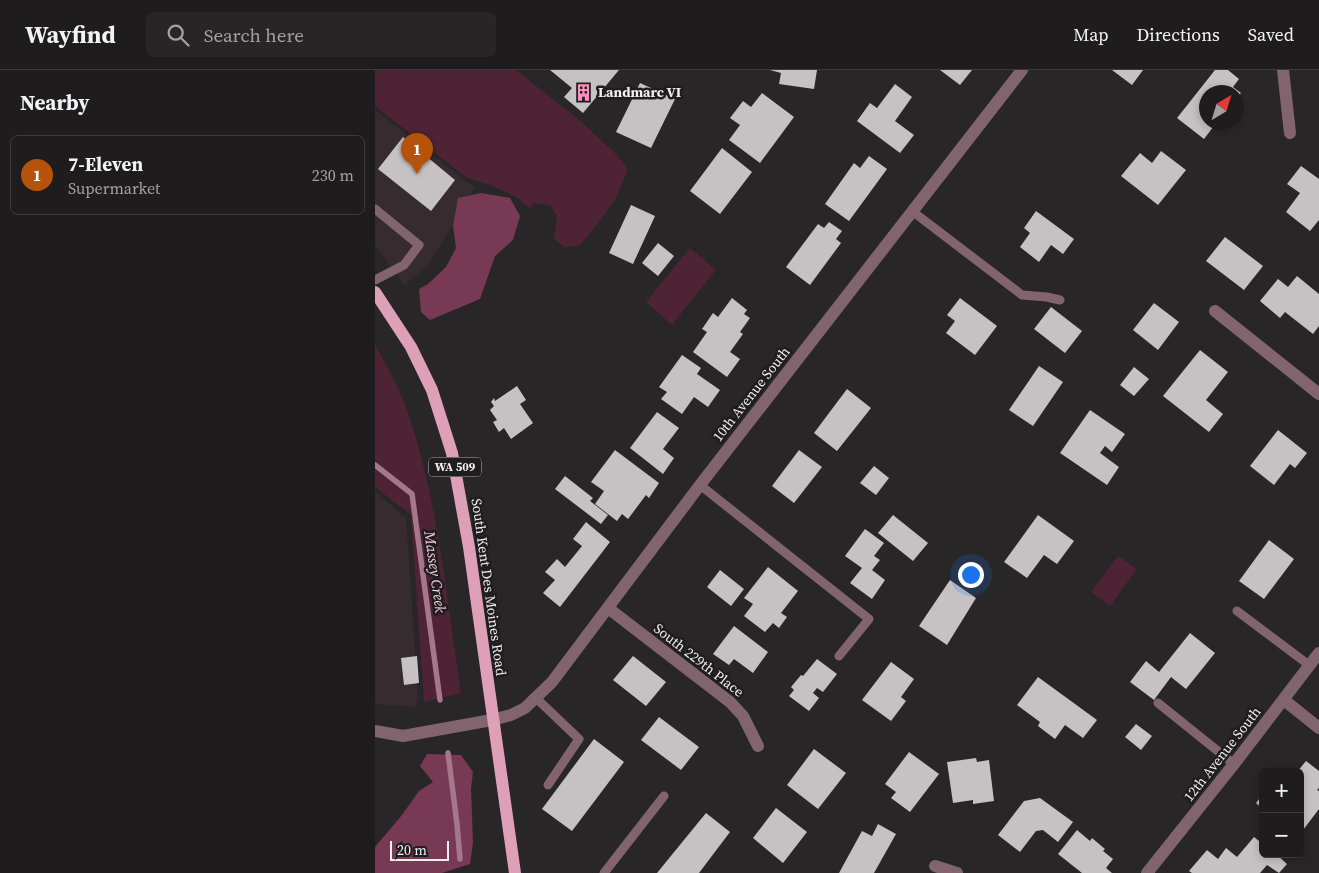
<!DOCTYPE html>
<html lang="en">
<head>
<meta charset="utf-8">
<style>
  body { margin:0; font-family:"Source Serif 4",serif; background:#272526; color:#f1f3f6 }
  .controls { position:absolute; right:15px; bottom:15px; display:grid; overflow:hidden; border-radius:8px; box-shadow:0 2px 8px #0003 }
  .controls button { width:45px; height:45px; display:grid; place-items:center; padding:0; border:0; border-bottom:1px solid #3c3a3b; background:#1f1c1d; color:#f1f3f6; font:25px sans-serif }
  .compass { position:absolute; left:824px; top:15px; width:45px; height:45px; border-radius:50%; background:#1f1c1d; box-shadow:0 2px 8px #0003; rotate:38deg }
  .scale { position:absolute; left:15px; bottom:12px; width:59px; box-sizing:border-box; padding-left:5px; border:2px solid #f0eeef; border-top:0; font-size:14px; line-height:18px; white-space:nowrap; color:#f0eeef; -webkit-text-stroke:4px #201d1e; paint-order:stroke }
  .you { position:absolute; left:595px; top:504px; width:18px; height:18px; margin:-12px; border:4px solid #fff; border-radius:50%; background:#1a73e8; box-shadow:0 0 0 8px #1a73e833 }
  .badge { display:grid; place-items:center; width:32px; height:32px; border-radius:50%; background:#b45309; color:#fff; font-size:16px; font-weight:700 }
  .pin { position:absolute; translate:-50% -41px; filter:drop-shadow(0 1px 2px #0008) }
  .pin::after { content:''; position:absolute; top:26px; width:18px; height:15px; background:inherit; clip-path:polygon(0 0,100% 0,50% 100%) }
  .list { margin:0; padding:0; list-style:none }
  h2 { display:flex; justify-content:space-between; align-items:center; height:65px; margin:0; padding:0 20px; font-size:21px }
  h2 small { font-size:16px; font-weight:400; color:#a1a1a4 }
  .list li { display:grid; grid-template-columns:32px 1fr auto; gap:15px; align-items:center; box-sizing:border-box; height:80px; margin:0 10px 10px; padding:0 10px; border:1px solid #3c3a3b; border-radius:8px }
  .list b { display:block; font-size:19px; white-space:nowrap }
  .list p { margin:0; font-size:16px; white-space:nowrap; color:#a1a1a4 }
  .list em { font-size:16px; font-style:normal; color:#a1a1a4 }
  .icon { flex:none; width:28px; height:28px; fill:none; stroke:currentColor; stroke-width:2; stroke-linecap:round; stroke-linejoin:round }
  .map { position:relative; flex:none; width:944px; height:803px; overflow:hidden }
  header { display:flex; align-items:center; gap:30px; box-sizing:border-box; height:70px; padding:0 25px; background:#1f1c1d; border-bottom:1px solid #3c3a3b }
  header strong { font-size:24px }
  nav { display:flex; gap:28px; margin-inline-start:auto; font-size:18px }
  .search { width:350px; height:45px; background:#272526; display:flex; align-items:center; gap:12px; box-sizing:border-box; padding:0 18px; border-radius:8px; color:#a1a1a4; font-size:19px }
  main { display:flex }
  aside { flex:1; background:#1f1c1d }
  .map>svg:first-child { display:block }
  .built { fill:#362c2f }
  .green { fill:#4d2335 }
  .forest { fill:#783954 }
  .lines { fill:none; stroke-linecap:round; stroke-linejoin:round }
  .stream { stroke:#a5778b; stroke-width:5.5 }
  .building { fill:#c6c2c4 }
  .service { stroke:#82646f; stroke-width:9 }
  .minor { stroke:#82646f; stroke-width:12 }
  .primary { stroke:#dea0b8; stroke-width:12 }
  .labels { text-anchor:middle; stroke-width:5; stroke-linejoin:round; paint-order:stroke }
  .shield { fill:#201d1e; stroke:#b2afb0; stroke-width:1 }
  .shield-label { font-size:12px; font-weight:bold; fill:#f0eeef }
  .poi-label { font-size:14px; font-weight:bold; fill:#f0eeef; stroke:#201d1e; text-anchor:start }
  .street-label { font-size:14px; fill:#f0eeef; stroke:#201d1e }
  .water-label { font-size:15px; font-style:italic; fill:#f7cedd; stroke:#201d1e }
</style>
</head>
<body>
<header>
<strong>Wayfind</strong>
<div class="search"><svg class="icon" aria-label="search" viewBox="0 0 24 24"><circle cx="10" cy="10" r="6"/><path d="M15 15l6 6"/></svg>Search here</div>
<nav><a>Map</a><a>Directions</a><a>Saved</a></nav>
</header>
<main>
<aside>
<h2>Nearby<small></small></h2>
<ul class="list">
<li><span class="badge">1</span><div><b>7-Eleven</b><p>Supermarket</p></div><em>230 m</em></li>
</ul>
</aside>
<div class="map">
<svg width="944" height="803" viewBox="0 0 944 803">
  <rect width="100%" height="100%" fill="#292627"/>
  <path class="built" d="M0,40L100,118L54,194L29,215L0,175Z
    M0,421L31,449L43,628L40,637L3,634L0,632Z"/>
  <path class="green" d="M0,0H141L202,48L241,84L253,100L240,130L220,157L204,176L189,177L179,169L182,146L175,135L159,133L154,138L143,128L113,114L92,108L0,36Z
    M315,178L341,200L297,255L271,232Z
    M0,274C12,296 25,319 33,343C63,431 72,531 86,623L49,632L36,445L0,417Z
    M743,486L762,499L735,536L716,522Z"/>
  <path class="forest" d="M106,123L135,128L145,146L138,170L120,186L105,229L55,250L46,242L44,219L53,214L71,197L81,178L78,156L83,128Z
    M52,684L86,685L98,702L96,719L98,772L95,794L67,803H0V777L27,745L44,721L58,712L45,696Z"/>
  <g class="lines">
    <path class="stream" d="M0,395L37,424L65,630
      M73,683L82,754L85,789"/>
  </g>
  <path class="building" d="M175,0H244L208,43L189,27L197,18Z
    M395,0H442L439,19L404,14L406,3Z
    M565,0H597L585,15Z
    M737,0H768L757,15Z
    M840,0H853L864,9L858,17L866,23L862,28V22H832V52H842L829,69L802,48Z
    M265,13L300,29L276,78L241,62Z
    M520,14L537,27L520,51L539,65L525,83L482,51L495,33L502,38Z
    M387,23L419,47L385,93L354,70L365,55L355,48L368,31L376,37Z
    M28,67L80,110L56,141L3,99Z
    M347,78L377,102L345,144L315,121Z
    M786,81L811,100L783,135L746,106L765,83L777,93Z
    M494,86L512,99L474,151L450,134L479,93L485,98Z
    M926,96L944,109V150L935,161L911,142L925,123L912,114Z
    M256,135L280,146L258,194L234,183Z
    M661,141L699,169L688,184L676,175L664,192L645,177L655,163L649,158Z
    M454,152L467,161L461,169L466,173L435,215L411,197L443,154L449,158Z
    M850,167L888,196L869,220L831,191Z
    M283,173L299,186L283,206L267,193Z
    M922,206L944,224V256L938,264L910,242L905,248L885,231L903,209L913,217Z
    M357,228L372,240L369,244L375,248L365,262L368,264L355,282L365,289L352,307L318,282L332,262L327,259L338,243L343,247Z
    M585,228L622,256L600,285L571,263L580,251L572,245Z
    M779,233L804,252L783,280L758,260Z
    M676,237L707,261L690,283L659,259Z
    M825,280L853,302L831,330L848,344L834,362L788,326Z
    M307,285L326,298L322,304L345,320L333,337L319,327L307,344L286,329L292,322L284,317Z
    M664,296L688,312L658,356L634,340Z
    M759,297L774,309L759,326L745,315Z
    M142,316L151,330L145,334L158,353L136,369L129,358L124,362L118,352L122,350L115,340L119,336L116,332L119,328L120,331Z
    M472,319L496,338L462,381L439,363Z
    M715,340L750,364L737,382L730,376L725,383L744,397L732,415L685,383Z
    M282,342L304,358L288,379L299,388L288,404L255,378Z
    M903,360L932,383L920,398L915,394L899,415L875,396Z
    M240,380L284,413L274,428L271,425L253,449L247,444L242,451L220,434L229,421L216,412Z
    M424,380L447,397L419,433L397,416Z
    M499,396L514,408L501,425L485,413Z
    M190,406L218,428L215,431L233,445L226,454L180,419Z
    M518,445L553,473L538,491L503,463Z
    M663,445L699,471L682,494L669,485L652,508L629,492Z
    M211,452L235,472L185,537L168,523L180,510L170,502L182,489L190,497L207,476L198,469Z
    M490,459L509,473L499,486L505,490L497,500L510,510L497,529L475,513L487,498L470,486Z
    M894,470L919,489L889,529L864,511Z
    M393,497L423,521L406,543L412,547L404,558L398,553L390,562L369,546L378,534L369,528Z
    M345,500L369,519L356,536L332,517Z
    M575,510L601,528L572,575L544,556Z
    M359,556L393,582L378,603L359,589L354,595L338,584Z
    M815,563L840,583L811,619L796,607L779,630L755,612L771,591L784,602Z
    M42,586L44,613L29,615L26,588Z
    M258,586L291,612L271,636L238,610Z
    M442,589L462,604L448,622L442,618L438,623L444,628L434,641L414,626L419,620L416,617L426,605L428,606Z
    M516,592L539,609L526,627L531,631L516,651L487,630Z
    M663,607L722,650L708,668L690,655L680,669L663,656L665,652L642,635Z
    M284,647L324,677L306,700L266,670Z
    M761,654L777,666L766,680L750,667Z
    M219,669L249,692L197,761L167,739Z
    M439,679L471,703L443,739L412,715Z
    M534,682L564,704L535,742L516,728L521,722L510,714Z
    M601,688L602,692L614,690L619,731L598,734V730L578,733L572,692Z
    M931,691L944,701V718L942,720L944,721V739L925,764V702H922Z
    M888,724V739L881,733Z
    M665,728L698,752L683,772L668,760L661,761L645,782L623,765L649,731Z
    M401,738L432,762L408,793L378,768Z
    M331,743L355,762L324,803H282Z
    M503,754L521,764L499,803H464L487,761L497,766Z
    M702,760L715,771L717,768L730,779L728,781L738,789L731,798L737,803H707L683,784Z
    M879,767L888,774V784H901L912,794L904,803L892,795L885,803H817L814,801L832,780L843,789L851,778L862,787Z"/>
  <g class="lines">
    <path class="service" d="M0,139L44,175L29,195L0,210
      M537,141L647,225L672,227L685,230
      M325,415L494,549L464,586
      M862,541L934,595
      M161,628L204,669L173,715
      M783,633L859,694
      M229,803L289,726"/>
    <path class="minor" d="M908,0L915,63
      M840,241L944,324
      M233,538L355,632L368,646L383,676
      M909,630L944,658
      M0,661L28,666L117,650L136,645L150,638L177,612L325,415L647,0
      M560,796L582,803
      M772,803L859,694L944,583"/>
    <path class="primary" d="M0,222L36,277L57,320L77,383L94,477L140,803"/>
  </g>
  <defs>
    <symbol id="building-bare" viewBox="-9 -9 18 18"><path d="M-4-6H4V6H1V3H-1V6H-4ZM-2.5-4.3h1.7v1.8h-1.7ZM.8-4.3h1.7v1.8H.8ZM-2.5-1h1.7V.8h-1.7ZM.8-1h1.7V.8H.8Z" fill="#fe8ebd" stroke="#201d1e" stroke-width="2.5" paint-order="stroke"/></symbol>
  </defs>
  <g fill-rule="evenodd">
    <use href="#building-bare" x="196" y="10" width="25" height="25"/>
  </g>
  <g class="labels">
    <rect class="shield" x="54" y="387.5" width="52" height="19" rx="4"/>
    <g class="shield-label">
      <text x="80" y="401">WA 509</text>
    </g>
    <g class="poi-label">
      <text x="223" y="27">Landmarc VI</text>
    </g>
    <g class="street-label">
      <text transform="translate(376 324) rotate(-52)" y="5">10th Avenue South</text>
      <text transform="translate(114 517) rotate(82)" y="5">South Kent Des Moines Road</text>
      <text transform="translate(324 590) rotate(38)" y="5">South 229th Place</text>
      <text transform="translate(847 684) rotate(-52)" y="5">12th Avenue South</text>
    </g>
    <g class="water-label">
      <text transform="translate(60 502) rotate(82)" y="5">Massey Creek</text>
    </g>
  </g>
</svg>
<div class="controls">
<button>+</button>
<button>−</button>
</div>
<svg class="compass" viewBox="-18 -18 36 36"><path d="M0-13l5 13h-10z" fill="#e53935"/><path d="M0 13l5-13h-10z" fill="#a1a1a4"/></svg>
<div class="scale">20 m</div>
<div class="you"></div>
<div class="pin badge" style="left:42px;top:104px">1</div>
</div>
</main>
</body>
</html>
